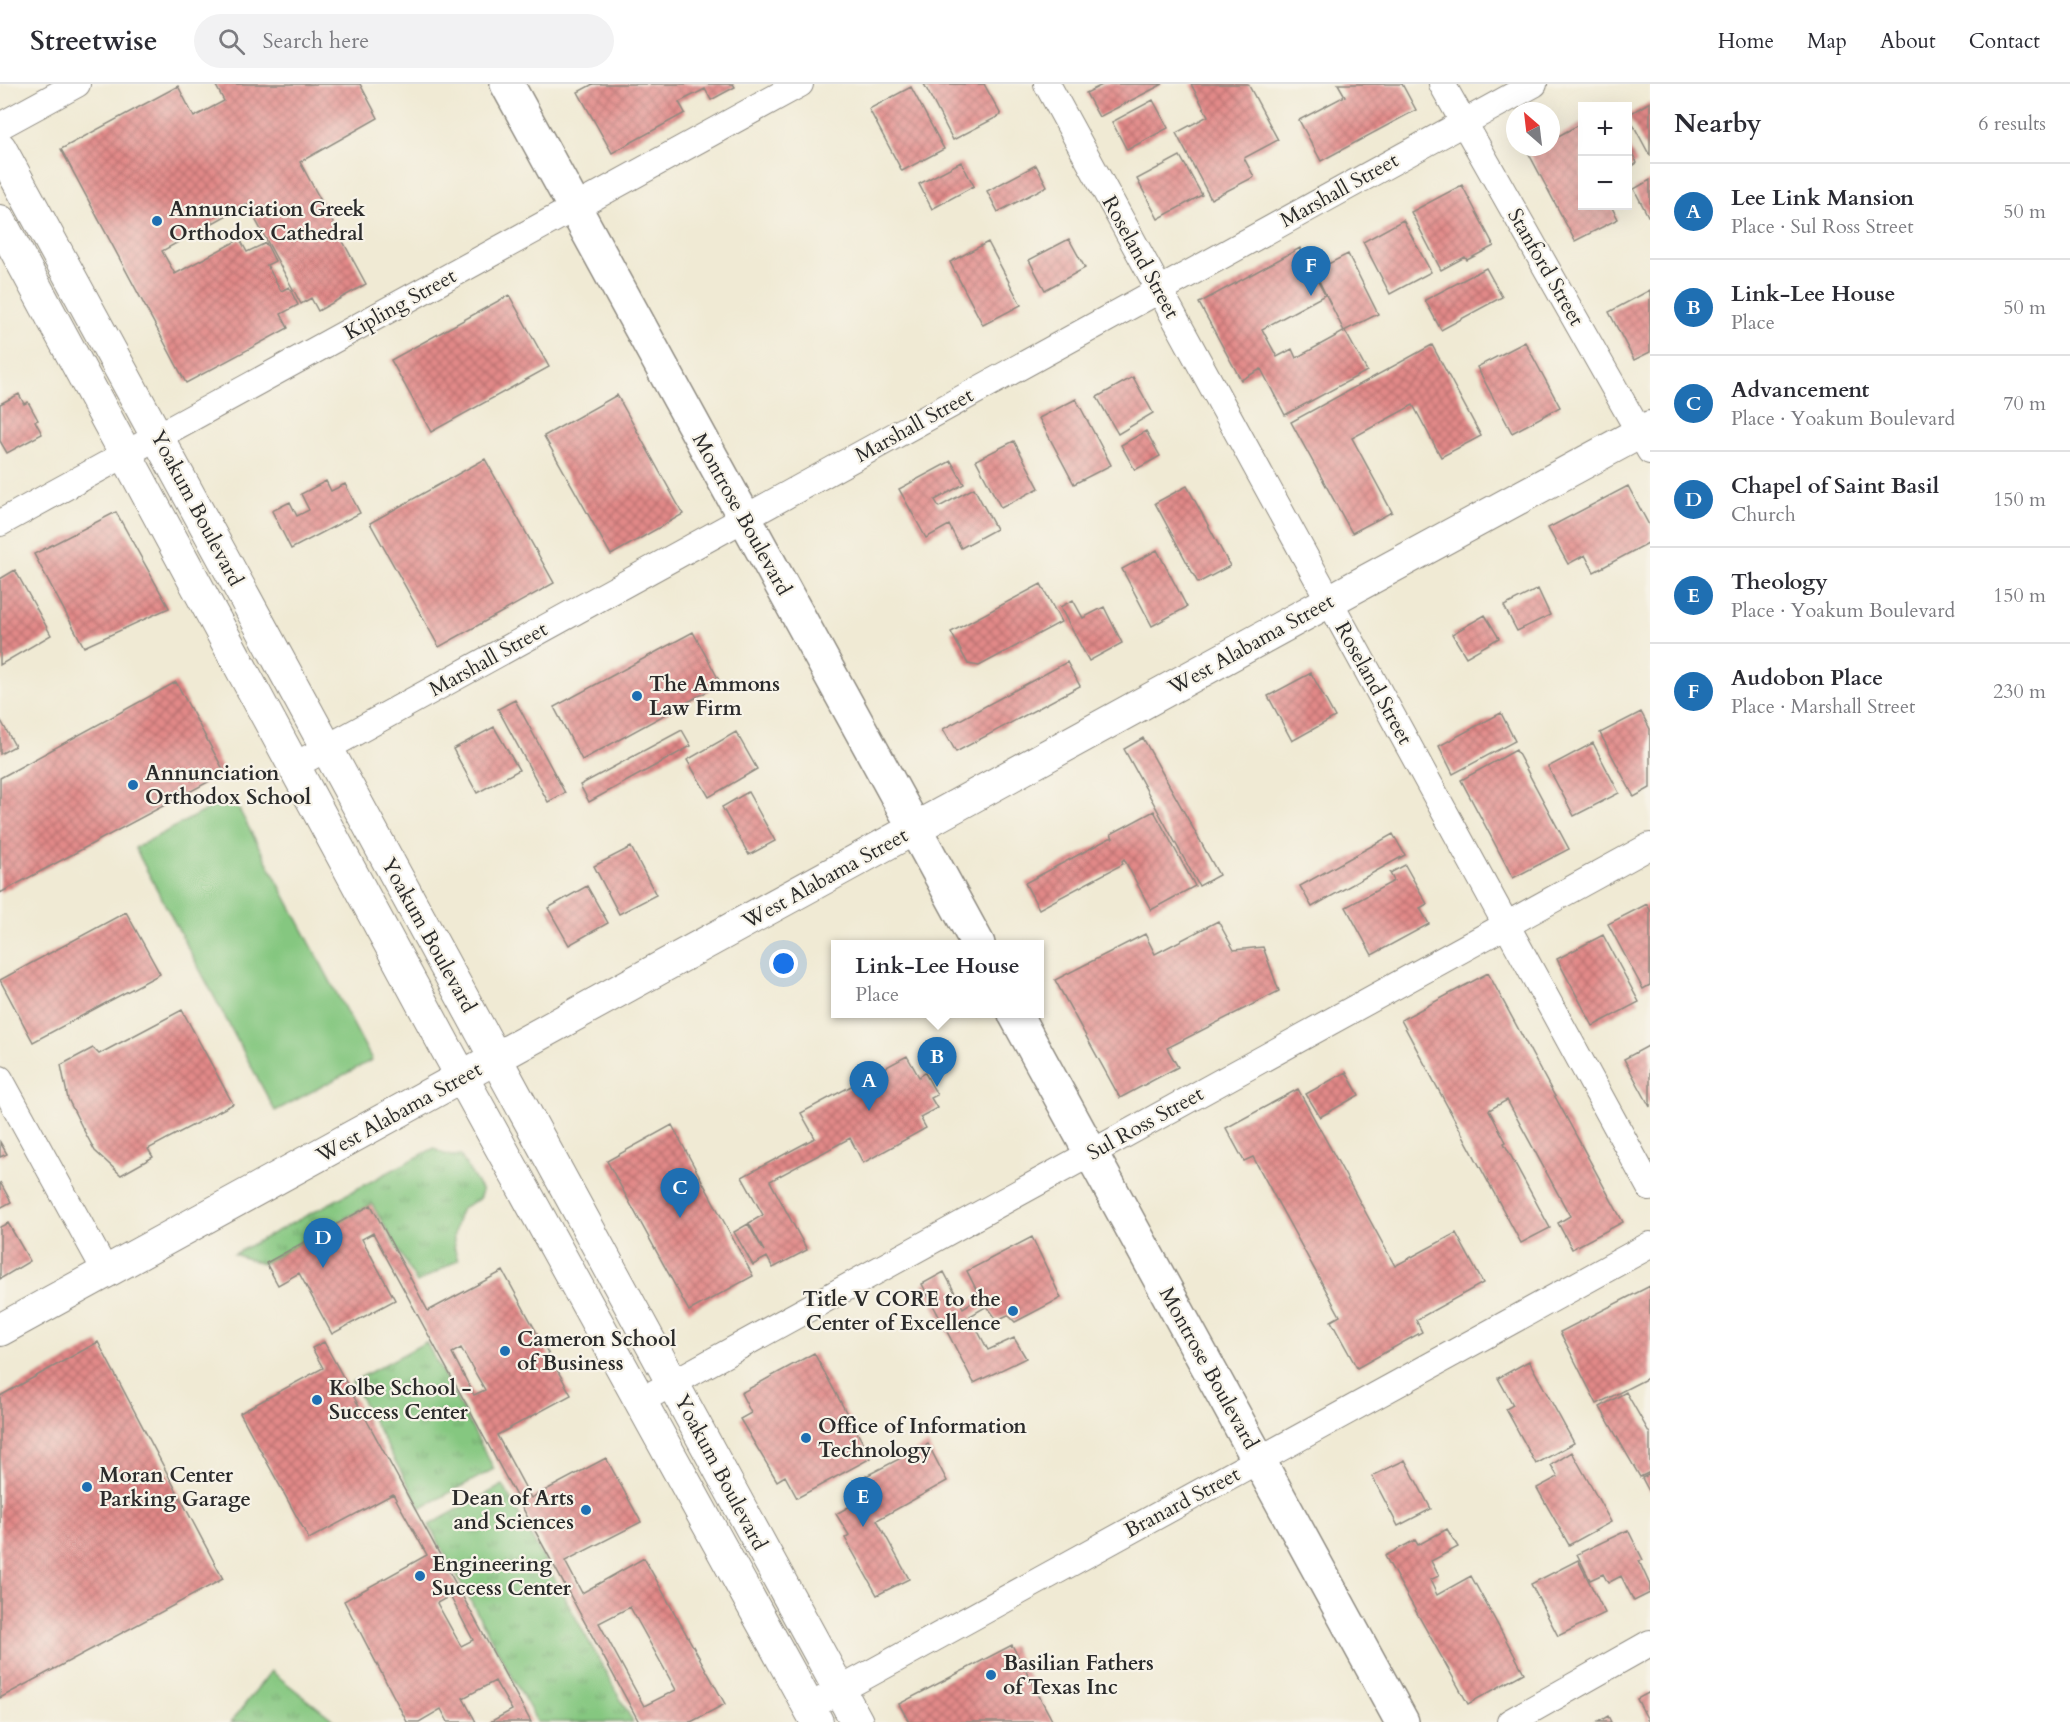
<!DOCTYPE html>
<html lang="en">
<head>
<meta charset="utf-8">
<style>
  body { margin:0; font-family:Cardo,serif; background:#f2f2f3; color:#2b2b33 }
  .controls { position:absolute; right:18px; top:18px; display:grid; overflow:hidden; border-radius:0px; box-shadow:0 6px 24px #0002 }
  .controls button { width:54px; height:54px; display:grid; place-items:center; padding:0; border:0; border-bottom:2px solid #e1e1e2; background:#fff; color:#2b2b33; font:30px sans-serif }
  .compass { position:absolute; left:1506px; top:18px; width:54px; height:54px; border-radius:50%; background:#fff; box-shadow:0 6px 24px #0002; rotate:332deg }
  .you { position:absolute; left:784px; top:880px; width:21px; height:21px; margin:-15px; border:4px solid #fff; border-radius:50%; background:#1a73e8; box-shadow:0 0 0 9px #1a73e833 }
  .badge { display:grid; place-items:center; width:39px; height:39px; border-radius:50%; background:#1f6fb2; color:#fff; font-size:20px; font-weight:700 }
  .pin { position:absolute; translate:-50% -50px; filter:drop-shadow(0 2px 3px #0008) }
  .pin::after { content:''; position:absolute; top:32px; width:21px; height:18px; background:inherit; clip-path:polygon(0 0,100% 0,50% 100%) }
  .popup { position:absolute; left:831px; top:856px; width:213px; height:78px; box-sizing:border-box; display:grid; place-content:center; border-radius:0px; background:#fff; filter:drop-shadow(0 2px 4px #0005); font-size:20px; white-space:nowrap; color:#7c7c81 }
  .popup b { font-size:22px; color:#2b2b33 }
  .popup::after { content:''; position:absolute; left:50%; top:100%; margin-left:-12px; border:12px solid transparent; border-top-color:#fff }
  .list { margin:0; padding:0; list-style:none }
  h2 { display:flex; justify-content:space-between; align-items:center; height:78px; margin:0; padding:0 24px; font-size:26px }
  h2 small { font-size:20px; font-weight:400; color:#7c7c81 }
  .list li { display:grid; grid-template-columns:39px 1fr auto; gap:18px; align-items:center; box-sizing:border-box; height:96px; padding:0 24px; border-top:2px solid #e1e1e2 }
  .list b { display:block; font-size:22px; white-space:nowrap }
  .list p { margin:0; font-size:20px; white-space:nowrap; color:#7c7c81 }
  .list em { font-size:20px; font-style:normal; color:#7c7c81 }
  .icon { flex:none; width:33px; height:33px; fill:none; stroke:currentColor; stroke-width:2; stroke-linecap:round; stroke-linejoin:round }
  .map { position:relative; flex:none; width:1650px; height:1638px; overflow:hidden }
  header { display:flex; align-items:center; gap:36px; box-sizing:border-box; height:84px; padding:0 30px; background:#fff; border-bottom:2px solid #e1e1e2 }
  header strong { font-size:28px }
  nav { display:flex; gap:33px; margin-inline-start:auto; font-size:21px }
  .search { width:420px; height:54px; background:#f2f2f3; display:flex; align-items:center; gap:15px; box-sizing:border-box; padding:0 21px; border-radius:33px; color:#7c7c81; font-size:22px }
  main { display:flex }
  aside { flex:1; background:#fff }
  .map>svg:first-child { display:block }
  .grass { fill:url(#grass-tufts); stroke:#587956; stroke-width:1.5 }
  .pitch { fill:#85c780; stroke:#587956; stroke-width:1.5 }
  .building { fill:url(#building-cross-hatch); fill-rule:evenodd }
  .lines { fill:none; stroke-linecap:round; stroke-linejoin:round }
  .minor-casing { stroke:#8e8a80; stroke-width:28 }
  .tertiary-casing { stroke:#8e8a80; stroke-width:34 }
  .secondary-casing { stroke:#8e8a80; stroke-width:36 }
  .minor { stroke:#fff; stroke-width:26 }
  .tertiary { stroke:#fff; stroke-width:32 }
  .secondary { stroke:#fff; stroke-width:33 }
  .poi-dot { fill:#1f6fb2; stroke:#f7f3e8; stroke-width:2 }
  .labels { text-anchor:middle; stroke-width:4.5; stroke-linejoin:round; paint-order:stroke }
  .street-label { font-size:21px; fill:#2b2b2b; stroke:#f7f3e8 }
  .poi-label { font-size:21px; font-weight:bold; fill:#2b2b2b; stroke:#f7f3e8; text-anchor:start }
</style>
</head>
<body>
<header>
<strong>Streetwise</strong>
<div class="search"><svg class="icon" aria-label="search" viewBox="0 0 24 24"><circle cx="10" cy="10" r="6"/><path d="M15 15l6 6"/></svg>Search here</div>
<nav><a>Home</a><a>Map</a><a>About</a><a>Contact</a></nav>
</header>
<main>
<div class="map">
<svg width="1650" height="1638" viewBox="0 0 1650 1638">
  <defs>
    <pattern id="grass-tufts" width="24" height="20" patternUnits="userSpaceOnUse" patternTransform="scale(1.5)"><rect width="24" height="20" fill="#85c780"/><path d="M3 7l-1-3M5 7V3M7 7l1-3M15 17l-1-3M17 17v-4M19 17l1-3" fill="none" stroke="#6da269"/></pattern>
    <pattern id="building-cross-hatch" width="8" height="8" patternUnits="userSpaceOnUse" patternTransform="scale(1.5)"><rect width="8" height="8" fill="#e28988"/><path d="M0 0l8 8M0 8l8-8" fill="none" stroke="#b7706f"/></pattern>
  </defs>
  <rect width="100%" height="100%" fill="#f7f3e8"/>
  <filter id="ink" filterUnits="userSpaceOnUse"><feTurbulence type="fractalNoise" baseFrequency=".0167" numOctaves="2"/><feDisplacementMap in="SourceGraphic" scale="12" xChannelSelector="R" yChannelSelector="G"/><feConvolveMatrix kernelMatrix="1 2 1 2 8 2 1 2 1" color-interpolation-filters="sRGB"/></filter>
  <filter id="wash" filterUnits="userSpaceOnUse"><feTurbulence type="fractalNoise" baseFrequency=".008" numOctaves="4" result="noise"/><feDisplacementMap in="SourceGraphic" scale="24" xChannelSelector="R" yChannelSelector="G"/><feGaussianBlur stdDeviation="1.35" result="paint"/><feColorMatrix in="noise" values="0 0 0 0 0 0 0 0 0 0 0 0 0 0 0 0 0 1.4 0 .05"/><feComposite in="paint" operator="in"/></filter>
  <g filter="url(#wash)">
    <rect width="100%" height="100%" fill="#f0ead4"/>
    <path class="grass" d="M434,1064C443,1070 449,1074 460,1071L482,1107L479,1115L462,1124C454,1145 450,1154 458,1176L417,1199L372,1120L262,1180L234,1170Z
      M426,1258L494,1385L421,1424L352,1298Z
      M503,1401L633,1638H537L429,1441Z
      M271,1587L336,1638H231Z"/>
    <path class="pitch" d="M232,712L372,976L275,1027L135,764Z"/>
    <g id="blocks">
      <path class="building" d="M215,0H360L378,34L300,78L366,200L318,227L311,214L301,220L247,120L162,167L175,190L240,155L247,168L266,159L275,177L267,181L281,207L289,203L298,221L281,230L288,244L186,299L61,65L178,2L194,33L224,17Z
        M593,0H733L735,3L711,16L705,5L679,18L685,29L612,69L578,8Z
        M924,0H984L1001,31L953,56Z
        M1104,0H1163L1099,33L1086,9Z
        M1191,0H1248L1278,56L1244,74L1254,93L1211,115L1176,49L1208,32Z
        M1338,0H1402L1416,26L1321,77L1299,36L1345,12Z
        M911,3L944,65L902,87L869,25Z
        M1153,16L1168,44L1127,66L1112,38Z
        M1650,18V72L1628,31Z
        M1582,39V122H1611L1618,135L1575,157L1528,68L1538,63H1551V56Z
        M1628,61L1637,79L1628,85Z
        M1180,72L1202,111L1158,135L1137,95Z
        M961,78L974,102L932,125L919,100Z
        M1036,81L1047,102L998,128L987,107Z
        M1650,96V131L1648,132L1634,105Z
        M1462,101L1494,162L1467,176L1465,173L1441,186L1411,128Z
        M1403,136L1431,188L1390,210L1363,158Z
        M1069,155L1085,184L1045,206L1029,176Z
        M988,158L1021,221L983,241L950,178Z
        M1300,164L1325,211L1262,245L1277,273L1292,265L1296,274L1345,247L1367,287L1285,331L1261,285L1241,296L1199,219Z
        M1348,170L1378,230L1344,247L1314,187Z
        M1486,184L1502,213L1441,246L1425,216Z
        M1650,206V268L1634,276L1609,228Z
        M509,211L549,283L431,348L391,276Z
        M1525,258L1560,323L1512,349L1477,283Z
        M1432,261L1481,352L1441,373L1413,321L1352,354L1392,428L1352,449L1291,338Z
        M1133,293L1153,329L1118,350L1097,313Z
        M19,310L24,320L28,318L38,336L35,337L42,350L7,369L0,357V320Z
        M617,311L683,430L611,471L544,352Z
        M1076,315L1111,381L1074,400L1039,334Z
        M1146,347L1160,372L1135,386L1121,361Z
        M1014,357L1039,404L1001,424L976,376Z
        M485,375L554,499L439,563L370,439Z
        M951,377L964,400L935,416L939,423L974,404L996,445L961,464L949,441L926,454L899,405Z
        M326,397L331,407L345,400L360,429L291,465L272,427L290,418L297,432L309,426L301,410Z
        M1187,402L1230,482L1198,499L1155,419Z
        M1628,402L1650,443V458L1594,488L1585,471L1568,480L1548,444Z
        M116,428L169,524L84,563L34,470Z
        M1157,466L1187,523L1152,542L1122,485Z
        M15,486L51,551L0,581V495Z
        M1041,500L1061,538L979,582L968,580L951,548Z
        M1538,505L1550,531L1517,547L1504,522Z
        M1073,516L1083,534L1104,523L1122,559L1089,577L1060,523Z
        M1485,531L1499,554L1466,573L1452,550Z
        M693,548L721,600L582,676L554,623Z
        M1067,578L1080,602L956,668L943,645Z
        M1311,589L1335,633L1292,657L1268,612Z
        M176,598L225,689L0,809V694Z
        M515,616L565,709L548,718L498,625Z
        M1641,628L1650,645V704L1634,713L1600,649Z
        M1501,629L1515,657L1453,690L1439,662Z
        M0,635L15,662L0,670Z
        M494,643L519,686L477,709L453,665Z
        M682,646L691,662L589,718L580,701Z
        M736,648L757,685L709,713L687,676Z
        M1143,654L1219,791L1199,802L1124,665Z
        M1593,659L1619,709L1574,732L1548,683Z
        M1516,666L1569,765L1513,794L1461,696Z
        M748,708L775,757L749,771L722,723Z
        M1154,727L1195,802L1151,826L1124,775L1122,777L1123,780L1039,825L1025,799L1110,754H1113L1111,750Z
        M1393,750L1405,771L1312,823L1300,802Z
        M631,763L656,811L619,830L594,782Z
        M1405,781L1427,820L1420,824L1429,840L1372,871L1346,823L1394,797L1390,789Z
        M587,802L608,839L569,861L548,824Z
        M1647,820L1650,826V901L1643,905L1608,840Z
        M126,828L160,890L33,958L0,896Z
        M1218,837L1234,866L1263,863L1279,907L1167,964L1178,983L1120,1014L1055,896L1145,850L1155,870Z
        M1603,851L1639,918L1593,942L1557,875Z
        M1488,889L1623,1138L1572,1165L1558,1139L1570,1132L1507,1016L1489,1026L1506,1058L1504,1059L1550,1144L1521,1159L1401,936Z
        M182,926L233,1020L148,1065L153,1073L121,1091L95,1067L82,1043L68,1015L61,981L93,964L99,970Z
        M1650,961V1023L1624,975Z
        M907,972L919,993L925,989L937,1011L931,1014L937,1024L920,1033L926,1044L863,1079L850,1054L770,1097L807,1166L773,1184L767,1173L753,1181L734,1148L748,1140L764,1167L749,1139L763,1131L742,1093L815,1054L801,1029Z
        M1346,988L1359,1011L1320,1033L1306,1010Z
        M1298,1005L1395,1182L1456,1149L1483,1199L1416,1236L1422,1248L1357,1284L1331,1237L1340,1232L1253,1073L1244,1077L1226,1044Z
        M672,1041L753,1192L689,1227L607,1077Z
        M0,1058L7,1070L0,1073Z
        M0,1098L11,1118L0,1124Z
        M371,1121L428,1227L503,1187L571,1311L497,1351L531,1414L606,1374L641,1438L565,1477L582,1509L644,1474L725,1620L691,1638H639L373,1149L362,1155L395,1216L332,1250L299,1189L278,1201L266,1179ZM461,1264L485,1306L474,1311L452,1269ZM630,1523L676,1606L644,1622L599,1539Z
        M8,1139L30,1177L0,1195V1143Z
        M1032,1153L1061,1214L1015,1238L1008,1231L997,1236L987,1222L970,1232L988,1266L1014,1254L1026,1274L974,1299L922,1200L944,1188L963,1224L980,1213L967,1187Z
        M1650,1202V1293L1597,1320L1560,1248Z
        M98,1258L223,1495L0,1614V1312Z
        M324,1258L531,1638H490L512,1626L495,1597L463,1614L476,1638H448L441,1625L419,1638H407L344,1517L427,1471L393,1410L309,1455L240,1329L323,1284L312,1264ZM450,1512L473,1556L461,1562L437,1519Z
        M814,1269L871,1374L797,1414L785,1392L777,1397L740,1335L751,1329L741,1309Z
        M1529,1277L1574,1359L1536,1380L1506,1325L1513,1321L1498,1294Z
        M1626,1308L1650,1350V1388L1640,1393L1600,1323Z
        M928,1360L947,1397L877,1436L909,1495L877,1511L845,1454L849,1451L836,1430L870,1411L860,1395Z
        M1572,1368L1611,1438L1569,1461L1537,1404L1558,1393L1551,1381Z
        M1405,1376L1431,1425L1398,1442L1372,1392Z
        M1650,1390V1409L1642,1394Z
        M1447,1445L1458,1463L1431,1477L1439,1492L1430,1496L1437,1511L1471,1492L1524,1589L1468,1620L1385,1472L1415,1456L1418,1461Z
        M1628,1446L1643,1476L1639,1477L1650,1501V1509L1634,1517L1621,1492L1608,1499L1603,1490L1590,1496L1577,1470Z
        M1578,1476L1605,1529L1558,1552L1531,1500Z
        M1012,1561L1053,1638H909L899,1620Z
        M1650,1608V1638H1649L1637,1615Z
        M1608,1632L1611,1638H1598Z"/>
    </g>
  </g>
  <g filter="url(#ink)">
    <use href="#blocks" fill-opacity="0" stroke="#8e8a80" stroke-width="1.5"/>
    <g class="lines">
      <defs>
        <path id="minor" d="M1047,0L1650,1104
          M1442,0L1650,367
          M0,42L77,0
          M0,439L800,0
          M294,682L1534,0
          M0,995L106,1188
          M640,1317L1650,762
          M809,1623L1650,1161
          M1510,1638L1650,1559"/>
        <path id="tertiary" d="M0,64L857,1638
          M0,137L446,964L817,1638
          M0,1246L1353,504L1650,343"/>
        <path id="secondary" d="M507,0L978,860
          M1015,930L1402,1638"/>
      </defs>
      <use href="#minor" class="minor-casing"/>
      <use href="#tertiary" class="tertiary-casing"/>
      <use href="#secondary" class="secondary-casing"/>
      <use href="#minor" class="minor"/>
      <use href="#tertiary" class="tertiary"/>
      <use href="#secondary" class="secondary"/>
    </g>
  </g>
  <g class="poi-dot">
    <circle cx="157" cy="137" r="6"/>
    <circle cx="637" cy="612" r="6"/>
    <circle cx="133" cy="701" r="6"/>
    <circle cx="1013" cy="1227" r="6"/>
    <circle cx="505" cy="1267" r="6"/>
    <circle cx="317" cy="1316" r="6"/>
    <circle cx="806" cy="1354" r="6"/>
    <circle cx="87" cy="1403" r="6"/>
    <circle cx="586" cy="1426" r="6"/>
    <circle cx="420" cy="1492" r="6"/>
    <circle cx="991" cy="1591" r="6"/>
  </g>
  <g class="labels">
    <g class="street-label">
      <text transform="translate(1339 106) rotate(-29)" y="7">Marshall Street</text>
      <text transform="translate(1141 173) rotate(61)" y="7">Roseland Street</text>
      <text transform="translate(1546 183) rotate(60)" y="7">Stanford Street</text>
      <text transform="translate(400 220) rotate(-29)" y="7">Kipling Street</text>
      <text transform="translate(914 341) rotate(-29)" y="7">Marshall Street</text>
      <text transform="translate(197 424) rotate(62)" y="7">Yoakum Boulevard</text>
      <text transform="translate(742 430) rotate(61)" y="7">Montrose Boulevard</text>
      <text transform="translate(1251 560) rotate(-29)" y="7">West Alabama Street</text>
      <text transform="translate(488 575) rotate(-29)" y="7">Marshall Street</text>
      <text transform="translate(1374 599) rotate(61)" y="7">Roseland Street</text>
      <text transform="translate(825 794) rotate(-29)" y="7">West Alabama Street</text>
      <text transform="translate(429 851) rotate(61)" y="7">Yoakum Boulevard</text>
      <text transform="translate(399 1028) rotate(-29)" y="7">West Alabama Street</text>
      <text transform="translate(1145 1039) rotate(-29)" y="7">Sul Ross Street</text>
      <text transform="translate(1209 1284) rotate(61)" y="7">Montrose Boulevard</text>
      <text transform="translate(721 1388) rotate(62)" y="7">Yoakum Boulevard</text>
      <text transform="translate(1182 1418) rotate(-28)" y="7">Branard Street</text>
    </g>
    <g class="poi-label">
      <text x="169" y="132">Annunciation Greek<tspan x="169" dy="24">Orthodox Cathedral</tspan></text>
      <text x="649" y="607">The Ammons<tspan x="649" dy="24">Law Firm</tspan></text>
      <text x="145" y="696">Annunciation<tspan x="145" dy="24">Orthodox School</tspan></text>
      <text x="1001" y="1222" text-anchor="end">Title V CORE to the<tspan x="1001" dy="24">Center of Excellence</tspan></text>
      <text x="517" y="1262">Cameron School<tspan x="517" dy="24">of Business</tspan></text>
      <text x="329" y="1311">Kolbe School -<tspan x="329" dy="24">Success Center</tspan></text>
      <text x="818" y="1349">Office of Information<tspan x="818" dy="24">Technology</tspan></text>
      <text x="99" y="1398">Moran Center<tspan x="99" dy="24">Parking Garage</tspan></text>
      <text x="574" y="1421" text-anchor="end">Dean of Arts<tspan x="574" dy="24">and Sciences</tspan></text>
      <text x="432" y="1487">Engineering<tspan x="432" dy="24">Success Center</tspan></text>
      <text x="1003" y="1586">Basilian Fathers<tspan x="1003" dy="24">of Texas Inc</tspan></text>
    </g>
  </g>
</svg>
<div class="controls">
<button>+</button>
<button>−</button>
</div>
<svg class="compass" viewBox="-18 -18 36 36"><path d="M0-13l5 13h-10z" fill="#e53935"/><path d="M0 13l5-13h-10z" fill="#7c7c81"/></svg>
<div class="you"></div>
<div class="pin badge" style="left:869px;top:1027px">A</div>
<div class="pin badge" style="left:937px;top:1003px">B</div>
<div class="popup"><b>Link-Lee House</b>Place</div>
<div class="pin badge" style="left:680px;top:1134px">C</div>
<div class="pin badge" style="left:323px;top:1184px">D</div>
<div class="pin badge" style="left:863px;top:1443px">E</div>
<div class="pin badge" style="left:1311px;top:212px">F</div>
</div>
<aside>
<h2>Nearby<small>6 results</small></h2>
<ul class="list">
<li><span class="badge">A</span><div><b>Lee Link Mansion</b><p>Place · Sul Ross Street</p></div><em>50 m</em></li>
<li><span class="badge">B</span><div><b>Link-Lee House</b><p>Place</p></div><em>50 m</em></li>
<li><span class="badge">C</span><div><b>Advancement</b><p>Place · Yoakum Boulevard</p></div><em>70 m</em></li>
<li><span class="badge">D</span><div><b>Chapel of Saint Basil</b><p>Church</p></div><em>150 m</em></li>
<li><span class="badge">E</span><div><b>Theology</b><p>Place · Yoakum Boulevard</p></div><em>150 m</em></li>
<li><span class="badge">F</span><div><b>Audobon Place</b><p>Place · Marshall Street</p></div><em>230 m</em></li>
</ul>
</aside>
</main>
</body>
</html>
